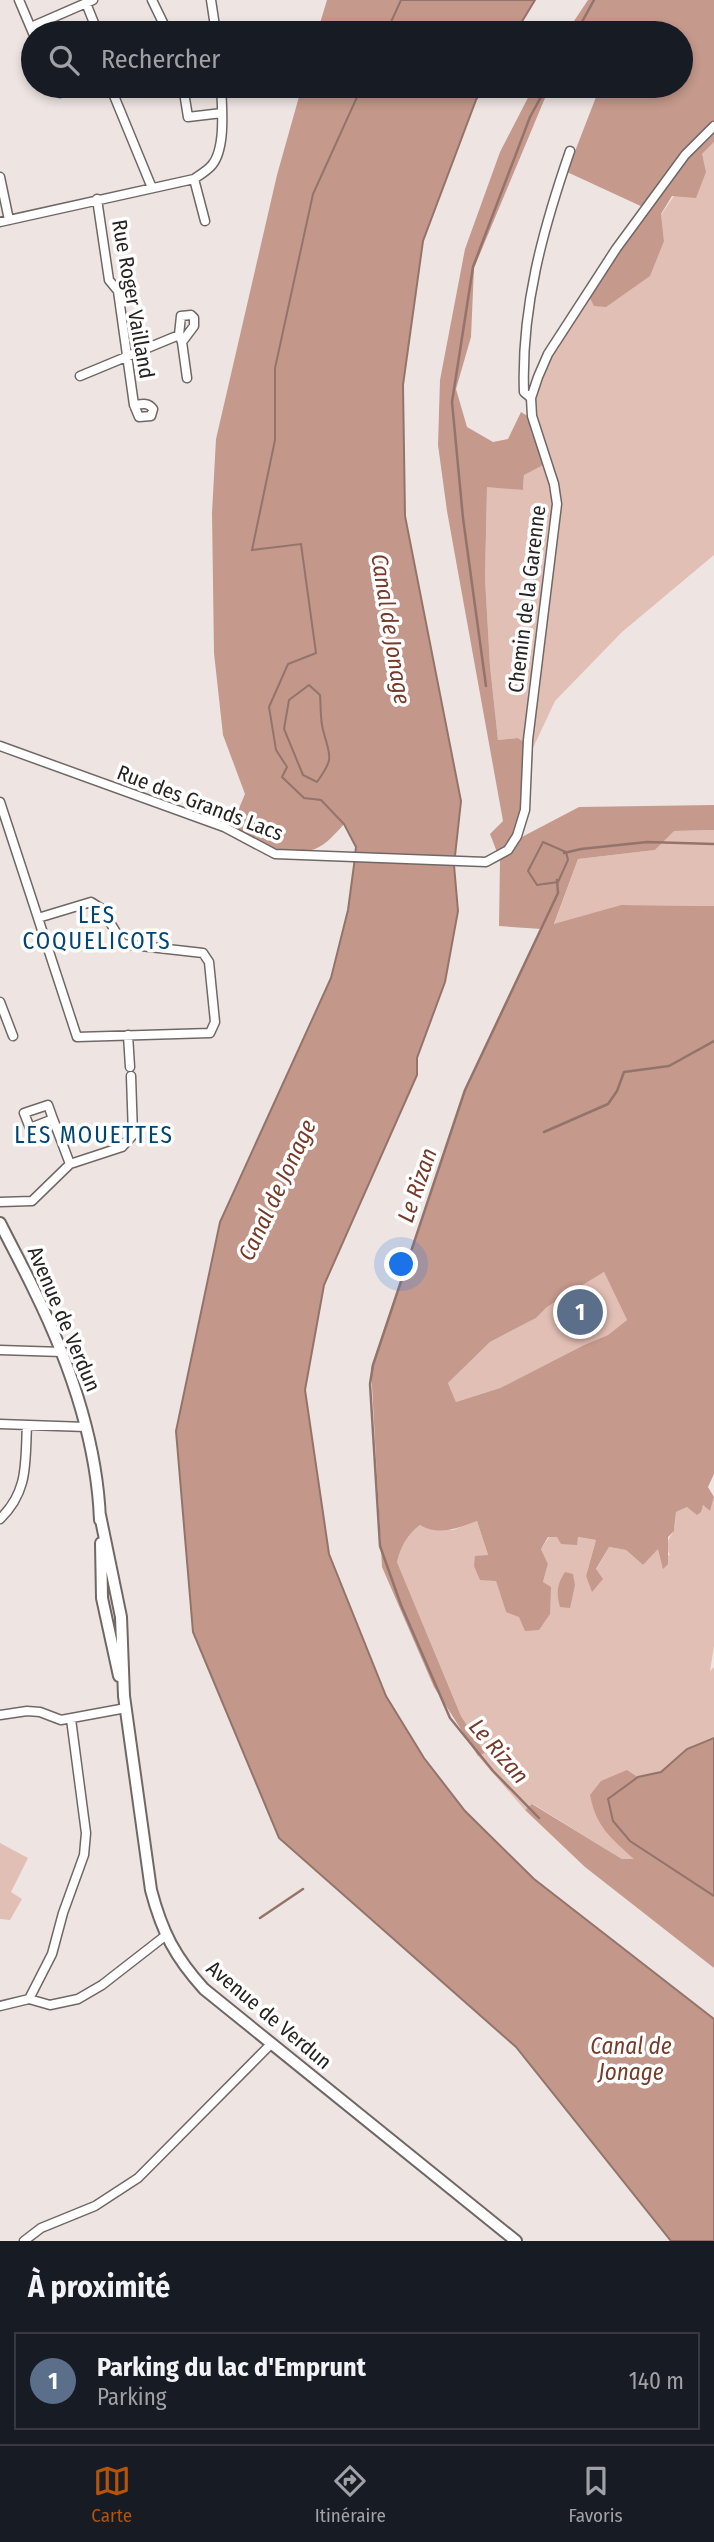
<!DOCTYPE html>
<html lang="fr">
<head>
<meta charset="utf-8">
<style>
  body { margin:0; font-family:"Fira Sans Condensed",sans-serif; background:#242831; color:#f1f3f6 }
  .you { position:absolute; left:402px; top:1265px; width:24px; height:24px; margin:-18px; border:5px solid #fff; border-radius:50%; background:#1a73e8; box-shadow:0 0 0 10px #1a73e833 }
  .badge { display:grid; place-items:center; width:46px; height:46px; border-radius:50%; background:#b45309; color:#fff; font-size:23px; font-weight:700 }
  .pin { position:absolute; translate:-50% -50%; border:4px solid #fff; box-shadow:0 2px 7px #0006 }
  .list { margin:0; padding:0; list-style:none }
  h2 { display:flex; justify-content:space-between; align-items:center; height:91px; margin:0; padding:0 28px; font-size:30px }
  h2 small { font-size:23px; font-weight:400; color:#9ea1a6 }
  .list li { display:grid; grid-template-columns:46px 1fr auto; gap:21px; align-items:center; box-sizing:border-box; height:98px; margin:0 14px 14px; padding:0 14px; border:2px solid #363941; border-radius:0px }
  .list b { display:block; font-size:26px; white-space:nowrap }
  .list p { margin:0; font-size:23px; white-space:nowrap; color:#9ea1a6 }
  .list em { font-size:23px; font-style:normal; color:#9ea1a6 }
  .icon { flex:none; width:38px; height:38px; fill:none; stroke:currentColor; stroke-width:2; stroke-linecap:round; stroke-linejoin:round }
  .map { position:relative; flex:none; width:714px; height:2241px; overflow:hidden }
  .search { position:absolute; background:#171b24; box-shadow:0 4px 10px #0003; left:21px; right:21px; top:21px; height:77px; display:flex; align-items:center; gap:18px; box-sizing:border-box; padding:0 24px; border-radius:38px; color:#9ea1a6; font-size:26px }
  .sheet { height:203px; background:#171b24 }
  nav { display:flex; justify-content:space-around; align-items:center; box-sizing:border-box; height:98px; border-top:2px solid #363941; background:#171b24; font-size:19px; color:#9ea1a6 }
  nav a { display:grid; justify-items:center; gap:4px }
  nav .on { color:#b45309 }
  .map>svg:first-child { display:block }
  .green { fill:#e2bfb4 }
  .forest { fill:#c5998c; fill-rule:evenodd }
  .water { fill:#c39789; stroke:#94746a; stroke-width:2; fill-rule:evenodd }
  .lines { fill:none; stroke-linecap:round; stroke-linejoin:round }
  .stream { stroke:#94746a; stroke-width:2.5 }
  .minor-casing { stroke:#706866; stroke-width:11 }
  .secondary-casing { stroke:#706866; stroke-width:14 }
  .minor { stroke:#fff; stroke-width:8 }
  .secondary { stroke:#fff; stroke-width:10 }
  .labels { text-anchor:middle; stroke-width:7; stroke-linejoin:round; paint-order:stroke }
  .street-label { font-size:21px; fill:#262322; stroke:#fff }
  .water-label { font-size:23px; font-style:italic; fill:#763b2a; stroke:#fff }
  .neighbourhood-label { font-size:23px; letter-spacing:2px; fill:#014574; stroke:#fff }
</style>
</head>
<body>
<div class="map">
<svg width="714" height="2241" viewBox="0 0 714 2241">
  <rect width="100%" height="100%" fill="#eee5e2"/>
  <path class="green" d="M714,142V555L622,632L555,701L533,748L518,738L498,740L490,666L485,578L487,486L523,490L529,417L542,360L589,296L664,241L661,215L702,154Z
    M714,830V906L621,905L554,925L578,859L655,850L673,831Z
    M604,1272L627,1320L608,1335L584,1345L500,1388L456,1402L448,1383L490,1342L536,1318L547,1307Z
    M714,1497V1646L710,1671L714,1667V1738L687,1749L661,1772L638,1777L627,1770L635,1859H622L533,1804L525,1810L478,1756L485,1753L461,1716L397,1562C401,1546 407,1535 420,1525L453,1530L477,1521L506,1612L543,1582L548,1564L541,1549L549,1537H577L596,1540L586,1576L592,1591L596,1570L609,1547L626,1550L643,1565L658,1548L670,1556C665,1544 667,1542 673,1532C676,1527 675,1518 676,1512L687,1507L703,1505L710,1510Z
    M0,1843L28,1858L11,1892L22,1899L10,1920L0,1919Z"/>
  <path class="forest" d="M327,0H401L386,33H317Z
    M588,0H714V142L702,154L706,172L696,198L672,196L661,214L664,241L650,276L606,307L594,306L589,296L645,208L567,172L596,97L572,86H681V33H566Z
    M302,86H362L313,194L275,368V440L252,550L301,544L316,653L288,664L270,707L276,750L304,798L321,800L344,824C337,832 326,845 315,849C278,862 225,828 192,813L196,809L223,816L237,813L245,794L223,735L214,653L212,513L216,439L277,175Z
    M534,86H550L474,268L471,337L456,389L467,427L493,442L508,439L521,412L529,417L545,464L524,475L523,490L487,487L485,578L490,666L498,740L518,738L533,748L529,811L520,838L579,807L714,805V830L674,831L655,850L578,859L554,924L621,905L714,906V1474L708,1487L714,1497L710,1511L703,1505L701,1512L697,1515L687,1507L676,1512L674,1531L668,1537V1564L663,1569L658,1549L643,1565L626,1550L609,1547L596,1569L603,1579L592,1592L586,1576L596,1540L578,1537L577,1545L561,1544L557,1537H548L541,1549L548,1564L543,1582L551,1587L550,1614L539,1630L525,1631L519,1617L506,1612L496,1581L480,1580L474,1566L475,1556L488,1555L477,1521C459,1528 438,1536 420,1525C407,1535 401,1546 397,1562L461,1716L485,1753L478,1756L434,1687L382,1567L371,1368L465,1089L541,929L499,926L500,860L490,834L503,821L447,511L438,445L440,380L465,249L500,152ZM604,1272L627,1320L608,1335L584,1345L500,1388L456,1402L448,1383L490,1342L536,1318L547,1307Z
    M309,684L320,695C321,706 320,719 323,730C330,757 335,757 317,782L303,775L284,729L289,700Z
    M565,1572L573,1574L575,1585L570,1608L560,1607C556,1593 557,1584 565,1572Z
    M627,1770L638,1777L609,1799L630,1841L714,1896V1968L585,1867L525,1810L532,1804L622,1859H634C611,1838 596,1827 590,1795L601,1781Z"/>
  <path class="water" d="M401,0H535L515,33H386Z
    M362,86H484L476,100L423,241L403,385L405,516L461,801L454,865L458,911L445,982L417,1058V1075L324,1285L305,1390L329,1554L386,1696L424,1758L465,1811L534,1879L714,2019V2241H671L516,2047L279,1838L193,1632L176,1431L220,1222L331,978L348,910L354,865L356,847L344,824L321,800L304,798L282,777L287,767L276,750L269,707L288,664L316,653L301,544L252,550L275,440V368L313,194ZM309,685L320,695C321,706 320,719 323,730C330,757 335,757 317,782L303,775L284,729L289,700Z
    M543,842L566,852L568,860L558,882L537,885L528,871Z
    M714,1738V1896L630,1841L613,1821L608,1799L638,1777L661,1772L687,1749Z"/>
  <g class="lines">
    <path class="stream" d="M576,33L594,0
      M486,686L463,518L452,402L473,267L530,117L547,86
      M564,853L581,849L647,842L714,844
      M544,1132L608,1104L617,1091L624,1072L669,1066L714,1041
      M539,1818L493,1771L450,1718L401,1605L380,1546L370,1384L373,1365L465,1090L558,893L557,880
      M260,1918L303,1889"/>
    <defs>
      <path id="minor" d="M19,0L33,33
        M152,0L168,33
        M211,0L216,33
        M86,3L98,33
        M31,27L93,0
        M57,86L60,93
        M110,86L152,188
        M183,86L188,117L222,113
        M0,177L9,220
        M194,179L205,221
        M97,199L109,280L118,291L134,405L139,417L151,416L153,409C148,402 142,404 134,405
        M0,222L194,179C200,175 208,170 212,165C226,148 222,107 221,86
        M179,335L181,316L191,315L194,318V326L182,342
        M80,376L179,335L182,342L187,378
        M531,398L524,392C521,308 543,229 570,151
        M0,746L224,827L275,854L486,862L508,850L517,836L525,810L528,740L557,504L554,484L532,416L531,398L538,377L548,354L616,249L685,155L714,126
        M0,802L77,1037L210,1033L215,1022L209,962L203,953L123,944L102,909L91,902L38,918
        M0,1002L13,1036
        M128,1035L130,1067
        M53,1119L48,1105L24,1113L30,1128L53,1119L70,1164
        M0,1202L32,1201L70,1164L122,1147L133,1135L131,1076
        M0,1350L62,1352
        M0,1424L86,1427
        M0,1519C29,1491 25,1462 27,1425
        M0,1715L27,1711L40,1712L61,1720L126,1708
        M29,1999L52,1954L63,1913L84,1855L86,1833L71,1719
        M0,2006L29,1999L50,2005L78,1999L102,1985L165,1936
        M24,2241L41,2228L95,2206L138,2178L271,2044"/>
      <path id="secondary" d="M0,1223C11,1245 23,1267 34,1290C69,1361 97,1440 100,1520
        M100,1515L121,1617L124,1696L151,1890C162,1932 175,1957 204,1989L516,2241
        M101,1543L102,1598L119,1676"/>
    </defs>
    <use href="#minor" class="minor-casing"/>
    <use href="#secondary" class="secondary-casing"/>
    <use href="#minor" class="minor"/>
    <use href="#secondary" class="secondary"/>
  </g>
  <g class="labels">
    <g class="street-label">
      <text transform="translate(133 299) rotate(80)" y="7">Rue Roger Vailland</text>
      <text transform="translate(527 599) rotate(-83)" y="7">Chemin de la Garenne</text>
      <text transform="translate(200 803) rotate(21)" y="7">Rue des Grands Lacs</text>
      <text transform="translate(64 1319) rotate(67)" y="7">Avenue de Verdun</text>
      <text transform="translate(269 2015) rotate(40)" y="7">Avenue de Verdun</text>
    </g>
    <g class="water-label">
      <text transform="translate(391 629) rotate(81)" y="8">Canal de Jonage</text>
      <text transform="translate(417 1185) rotate(-71)" y="8">Le Rizan</text>
      <text transform="translate(277 1190) rotate(-65)" y="8">Canal de Jonage</text>
      <text transform="translate(499 1751) rotate(49)" y="8">Le Rizan</text>
      <text x="631" y="2054">Canal de<tspan x="631" dy="26">Jonage</tspan></text>
    </g>
    <g class="neighbourhood-label">
      <text x="97" y="923">LES<tspan x="97" dy="26">COQUELICOTS</tspan></text>
      <text x="94" y="1143">LES MOUETTES</text>
    </g>
  </g>
</svg>
<div class="you"></div>
<div class="pin badge" style="left:580px;top:1312px;background:#5c6f8a">1</div>
<div class="search"><svg class="icon" aria-label="search" viewBox="0 0 24 24"><circle cx="10" cy="10" r="6"/><path d="M15 15l6 6"/></svg>Rechercher</div>
</div>
<section class="sheet">
<h2>À proximité<small></small></h2>
<ul class="list">
<li><span class="badge" style="background:#5c6f8a">1</span><div><b>Parking du lac d'Emprunt</b><p>Parking</p></div><em>140 m</em></li>
</ul>
</section>
<nav>
<a class="on"><svg class="icon" aria-label="map" viewBox="0 0 24 24"><path d="M3 6l6-2 6 2 6-2v14l-6 2-6-2-6 2zM9 4v14M15 6v14"/></svg>Carte</a>
<a><svg class="icon" aria-label="directions" viewBox="0 0 24 24"><path d="M12 3l9 9-9 9-9-9zM9 14v-3h6M13 9l2 2-2 2"/></svg>Itinéraire</a>
<a><svg class="icon" aria-label="saved" viewBox="0 0 24 24"><path d="M7 4h10v16l-5-4-5 4z"/></svg>Favoris</a>
</nav>
</body>
</html>
